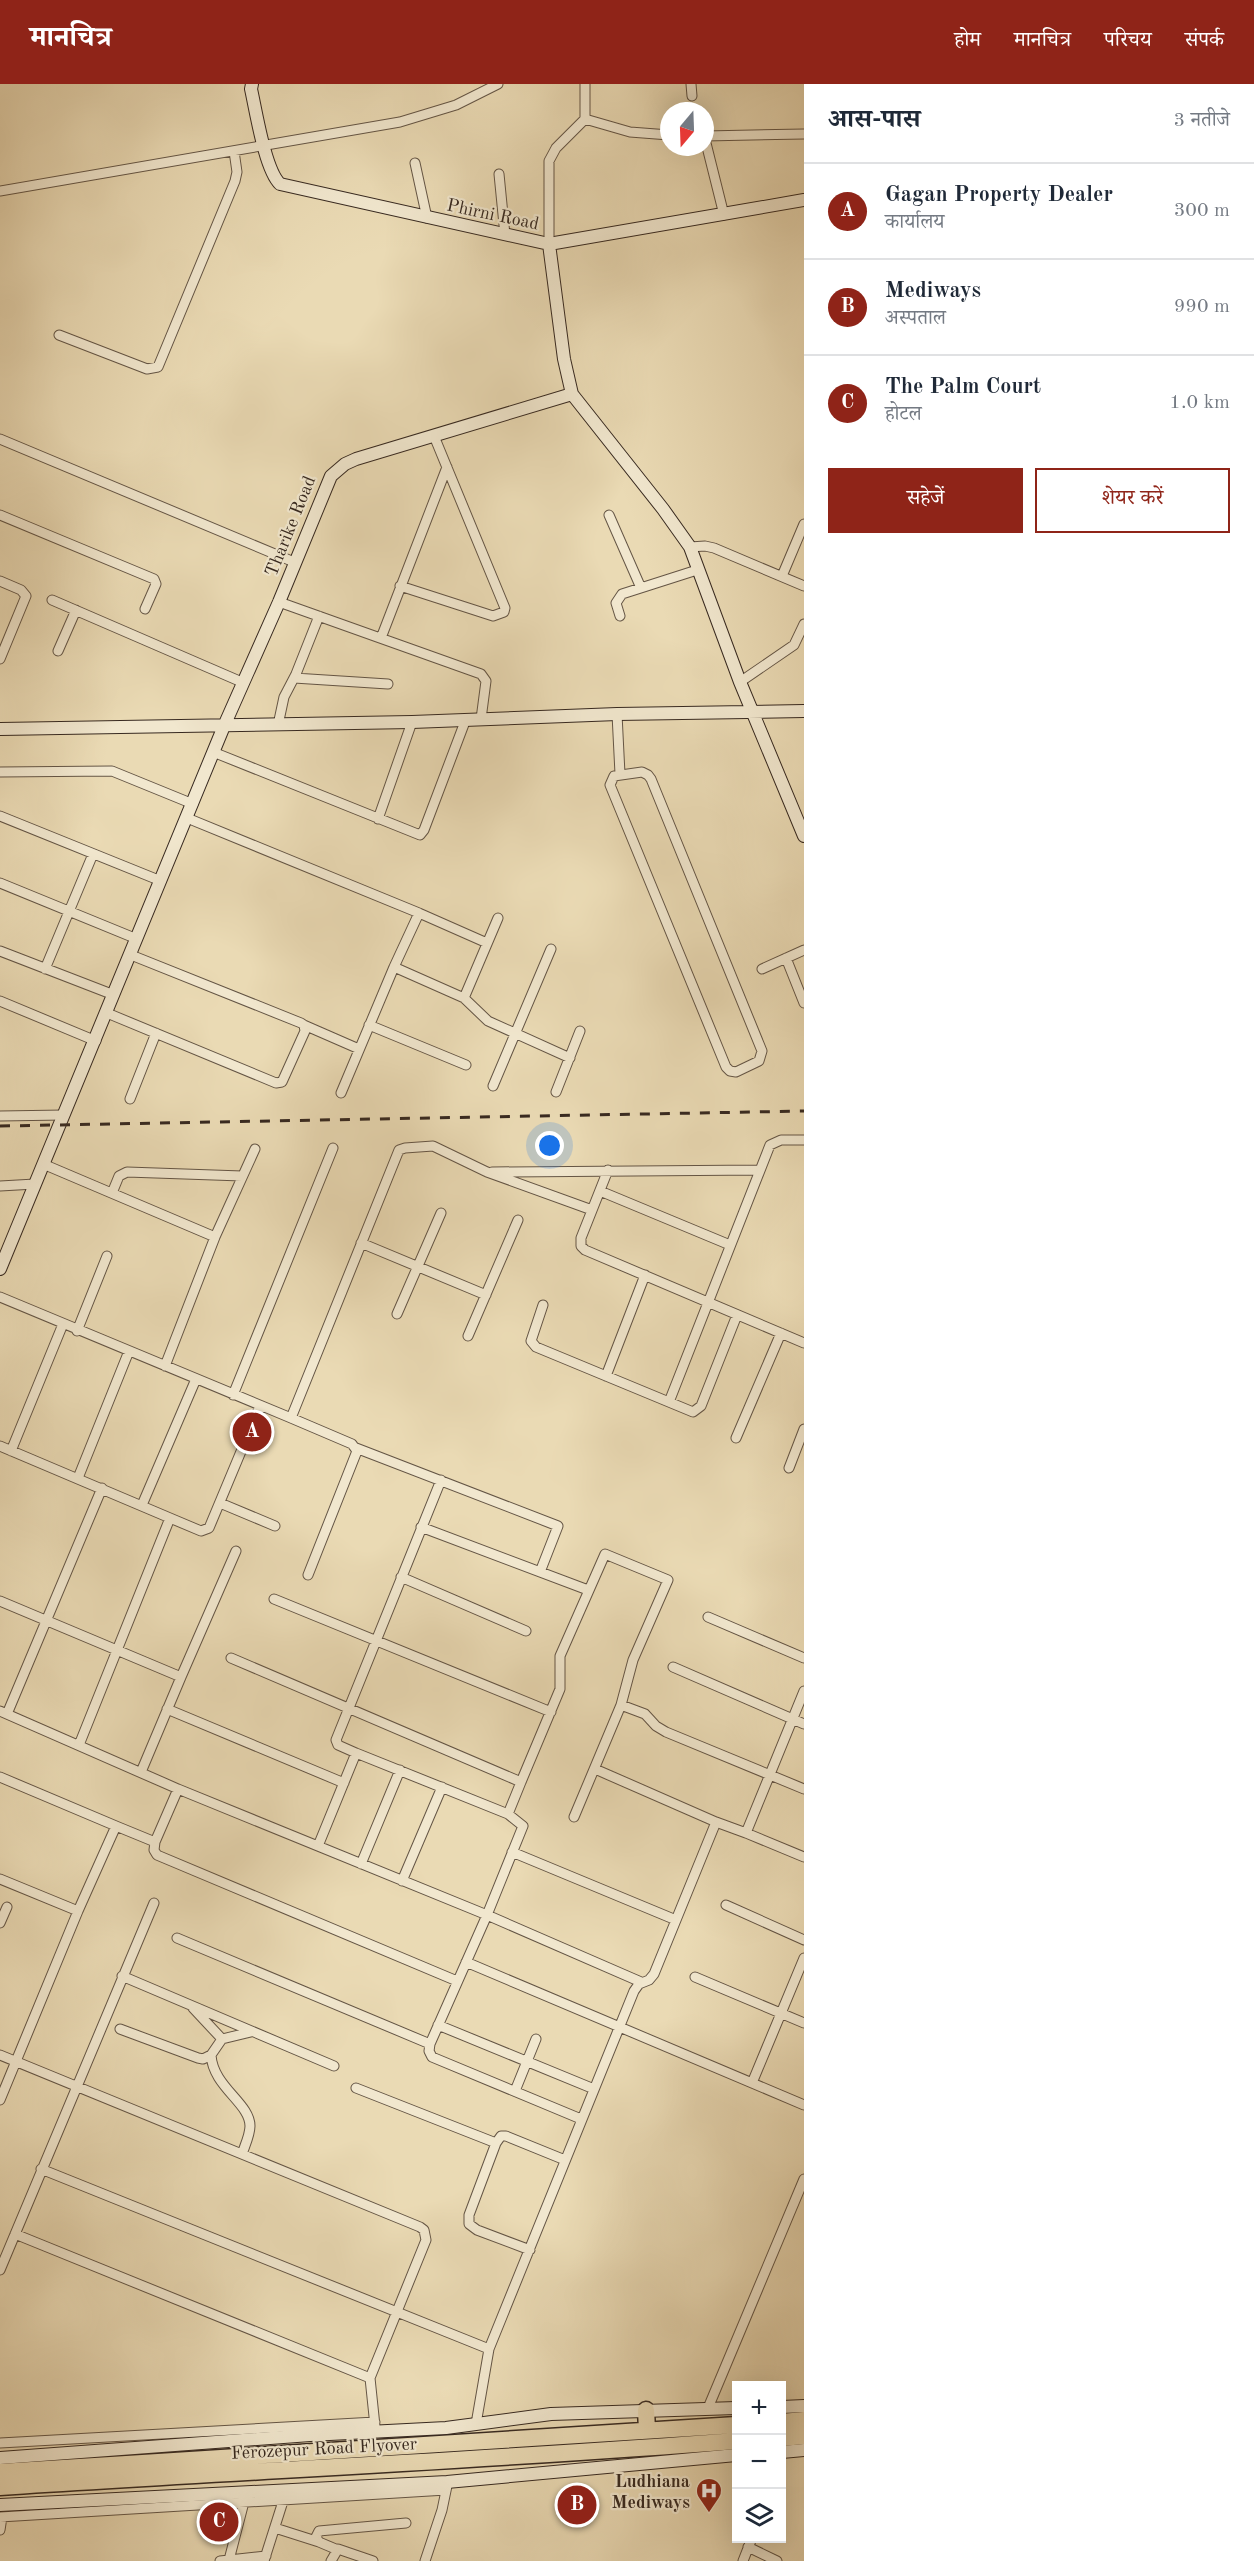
<!DOCTYPE html>
<html lang="hi">
<head>
<meta charset="utf-8">
<style>
  body { margin:0; font-family:"Old Standard TT","Noto Serif Devanagari",serif; background:#f6f6f7; color:#1f2937 }
  .controls { position:absolute; right:18px; bottom:18px; display:grid; overflow:hidden; border-radius:0px; box-shadow:0 6px 24px #0002 }
  .controls button { width:54px; height:54px; display:grid; place-items:center; padding:0; border:0; border-bottom:2px solid #e0e1e3; background:#fff; color:#1f2937; font:30px sans-serif }
  .compass { position:absolute; left:660px; top:18px; width:54px; height:54px; border-radius:50%; background:#fff; box-shadow:0 6px 24px #0002; rotate:199deg }
  .you { position:absolute; left:550px; top:1062px; width:21px; height:21px; margin:-15px; border:4px solid #fff; border-radius:50%; background:#1a73e8; box-shadow:0 0 0 9px #1a73e833 }
  .badge { display:grid; place-items:center; width:39px; height:39px; border-radius:50%; background:#8f2418; color:#fff; font-size:20px; font-weight:700 }
  .pin { position:absolute; translate:-50% -50%; border:3px solid #fff; box-shadow:0 2px 6px #0006 }
  .list { margin:0; padding:0; list-style:none }
  h2 { display:flex; justify-content:space-between; align-items:center; height:78px; margin:0; padding:0 24px; font-size:26px }
  h2 small { font-size:20px; font-weight:400; color:#747a83 }
  .list li { display:grid; grid-template-columns:39px 1fr auto; gap:18px; align-items:center; box-sizing:border-box; height:96px; padding:0 24px; border-top:2px solid #e0e1e3 }
  .list b { display:block; font-size:22px; white-space:nowrap }
  .list p { margin:0; font-size:20px; white-space:nowrap; color:#747a83 }
  .list em { font-size:20px; font-style:normal; color:#747a83 }
  .actions { display:flex; gap:12px; padding:18px 24px }
  .actions a { flex:1; padding:14px 0; border:2px solid #8f2418; border-radius:0px; text-align:center; font-size:21px; color:#8f2418 }
  .actions .main { background:#8f2418; color:#fff }
  .icon { flex:none; width:33px; height:33px; fill:none; stroke:currentColor; stroke-width:2; stroke-linecap:round; stroke-linejoin:round }
  .map { position:relative; flex:none; width:804px; height:2477px; overflow:hidden }
  header { display:flex; align-items:center; gap:36px; box-sizing:border-box; height:84px; padding:0 30px; background:#8f2418; color:#fff }
  header strong { font-size:28px }
  nav { display:flex; gap:33px; margin-inline-start:auto; font-size:21px }
  main { display:flex }
  aside { flex:1; background:#fff }
  .map>svg:first-child { display:block }
  .lines { fill:none; stroke-linecap:round; stroke-linejoin:round }
  .street-casing { stroke:#645545; stroke-width:11 }
  .secondary-casing { stroke:#372920; stroke-width:14 }
  .highway-casing { stroke:#372920; stroke-width:19 }
  .street { stroke:#f1e7ce; stroke-width:9 }
  .secondary { stroke:#f1e7ce; stroke-width:12 }
  .highway { stroke:#eadab4; stroke-width:16 }
  .rail { stroke:#372920; stroke-width:3; stroke-dasharray:10 10; stroke-linecap:butt }
  .labels { text-anchor:middle; stroke-width:4.5; stroke-linejoin:round; paint-order:stroke }
  .street-label { font-size:18px; fill:#372920; stroke:#f1e7ce }
  .poi-label { font-size:18px; font-weight:bold; fill:#372920; stroke:#f1e7ce; text-anchor:end }
</style>
</head>
<body>
<header>
<strong>मानचित्र</strong>
<nav><a>होम</a><a>मानचित्र</a><a>परिचय</a><a>संपर्क</a></nav>
</header>
<main>
<div class="map">
<svg width="804" height="2477" viewBox="0 0 804 2477">
  <rect width="100%" height="100%" fill="#eadab4"/>
  <filter id="stains"><feTurbulence type="fractalNoise" baseFrequency=".00333" numOctaves="4"/><feColorMatrix values="0 0 0 0 .2 0 0 0 0 .09 0 0 0 0 .02 0 0 0 .5 -.17"/></filter>
  <radialGradient id="worn" r=".72"><stop offset=".6" stop-color="#630" stop-opacity="0"/><stop offset="1" stop-color="#630" stop-opacity=".3"/></radialGradient>
  <g class="lines">
    <defs>
      <path id="street" d="M691,0L692,12
        M585,35L630,48L669,51
        M705,52L804,50
        M705,55L724,131
        M415,79L427,134
        M499,90L505,151
        M0,107L400,38L456,21L498,0
        M549,160V77L556,64L585,35V0
        M59,251L147,285L158,283L235,97L237,88L234,67
        M0,355L294,478
        M0,431L154,495L156,500L145,525
        M609,431L641,504
        M690,463L705,462L714,464L804,502
        M782,492L804,440
        M0,497L21,506L26,512L0,575
        M400,502L493,532L504,528L505,524L434,352
        M52,516L244,599
        M279,518L481,590L486,597L481,635
        M620,532L616,519L622,510L697,486
        M381,554L447,383
        M58,567L76,526
        M294,594L388,600
        M740,598L794,561L804,540
        M617,630L620,690
        M278,641L284,613L296,590L319,532
        M213,668L420,751L424,746L466,635
        M0,688L112,687L193,720
        M642,688L648,691L651,695L762,967L759,977L736,988L730,987L726,983L610,701L614,692Z
        M0,732L161,797
        M187,734L419,829
        M378,735L412,638
        M0,799L137,855
        M0,867L114,911
        M786,874L804,919
        M394,883L464,914L498,834
        M45,885L93,770
        M762,885L804,866
        M464,914L488,937L570,974
        M0,917L96,957
        M107,929L276,999L282,998L305,947L304,941L301,939L131,871
        M304,941L359,965
        M369,941L466,981
        M493,1002L551,865
        M556,1008L580,947
        M341,1009L394,883L419,829L487,859
        M130,1015L156,949
        M0,1032L64,1031
        M43,1080L215,1153
        M608,1086L581,1154V1162L585,1166L804,1259
        M492,1088L760,1086
        M0,1102L35,1100
        M600,1107L730,1161
        M112,1109L119,1092L127,1088L242,1092
        M361,1159L486,1211
        M0,1213L291,1334
        M543,1221L531,1257L536,1263L693,1328L701,1322L737,1231
        M397,1230L441,1129
        M77,1247L107,1172
        M468,1252L518,1136
        M165,1282L215,1153L255,1065
        M606,1292L645,1191
        M233,1311L333,1064
        M669,1318L770,1061L781,1056H804
        M736,1354L781,1249
        M0,1362L170,1434L79,1661
        M356,1364L558,1442L540,1488
        M11,1367L63,1240
        M789,1384L804,1345
        M78,1394L129,1267
        M220,1419L275,1442
        M142,1421L196,1295
        M170,1434L201,1447L209,1444L260,1322
        M421,1443L588,1506
        M308,1491L357,1367L352,1360L291,1334L399,1066L405,1064L433,1062L487,1088L592,1126
        M401,1493L526,1547
        M274,1515L551,1628
        M0,1517L181,1593L236,1467
        M708,1533L804,1574
        M231,1574L521,1698L508,1730
        M673,1583L804,1640
        M621,1621L645,1630L656,1642L666,1648L804,1705
        M167,1625L344,1699
        M0,1627L178,1705L155,1758L154,1766L157,1771L457,1897
        M7,1630L102,1404
        M595,1685L716,1738
        M141,1688L181,1593
        M0,1693L116,1742L78,1827L0,2016
        M521,1698L560,1605V1572L605,1470L668,1496L633,1576L621,1621L574,1733
        M178,1705L487,1831L641,1898
        M116,1742L155,1758
        M746,1749L804,1773
        M318,1762L356,1669
        M512,1768L676,1836
        M361,1780L400,1686
        M0,1795L78,1827
        M402,1797L442,1703
        M726,1821L804,1856
        M0,1839L7,1823
        M177,1854L430,1960L487,1831L523,1742L508,1730L356,1669L338,1661L336,1656L441,1396
        M466,1878L804,2021
        M122,1892L334,1982
        M695,1893L804,1939
        M193,1924L222,1955
        M438,1941L594,2005
        M120,1945L198,1974L203,1975L211,1971
        M430,1960L429,1967L432,1973L581,2035
        M0,1971L420,2143L424,2146L426,2156L370,2294L15,2150
        M752,1999L804,1874
        M356,2004L496,2059
        M515,2007L536,1955
        M242,2070C245,2061 250,2051 250,2042C250,2019 213,2003 211,1971L222,1955L251,1948
        M41,2085L489,2265
        M530,2166L477,2146L469,2140V2131L496,2059L501,2052H506L565,2076
        M0,2186L154,1819
        M370,2294L375,2342
        M708,2324L804,2095
        M476,2340L489,2265L634,1907L639,1900L649,1896L654,1890L716,1738L746,1749L804,1607
        M0,2359L375,2338
        M0,2433L446,2406
        M275,2444L319,2458
        M0,2446L2,2433
        M748,2463L777,2477
        M338,2466L319,2458L316,2453L319,2447L406,2439
        M229,2476L244,2418
        M220,2477L266,2472
        M264,2477L285,2411
        M331,2477L338,2465L373,2477
        M425,2477L442,2426L447,2402
        M743,2477L752,2454"/>
      <path id="secondary" d="M252,0L251,5C256,27 265,86 280,100L549,160L804,116
        M572,310L663,425L690,463L740,598L804,752
        M0,645L412,638L617,630L804,627
        M0,1185L224,642L279,518L331,392L345,380L356,375L572,310L564,275L549,160
        M782,2323L804,2322
        M782,2368L804,2366
        M0,2374L310,2351L446,2344L551,2330L736,2324
        M0,2421L447,2398L736,2371"/>
      <path id="highway" d="M646,2326L647,2346
        M782,2338L804,2336
        M782,2354L804,2352
        M0,2388L736,2341
        M0,2403C246,2387 491,2376 736,2357"/>
    </defs>
    <use href="#street" class="street-casing"/>
    <use href="#secondary" class="secondary-casing"/>
    <use href="#highway" class="highway-casing"/>
    <use href="#street" class="street"/>
    <use href="#secondary" class="secondary"/>
    <use href="#highway" class="highway"/>
    <path class="rail" d="M0,1042L804,1027"/>
  </g>
  <defs>
    <symbol id="hospital-pin" viewBox="-11 -11 22 30"><path d="M0 17L-7.5 6A9.5 9.5 0 1 1 7.5 6Z" fill="#8f2418" stroke="#f1e7ce"/><path d="M-5-5h3v3.5h4V-5h3V5h-3V1.5h-4V5h-3Z" fill="#fff"/></symbol>
  </defs>
  <g fill-rule="evenodd">
    <use href="#hospital-pin" x="694" y="2392" width="30" height="40"/>
  </g>
  <g class="labels">
    <g class="street-label">
      <text transform="translate(493 130) rotate(12)" y="6">Phirni Road</text>
      <text transform="translate(290 442) rotate(-68)" y="6">Tharike Road</text>
      <text transform="translate(324 2364) rotate(-3)" y="6">Ferozepur Road Flyover</text>
    </g>
    <g class="poi-label">
      <text x="690" y="2403">Ludhiana<tspan x="690" dy="21">Mediways</tspan></text>
    </g>
  </g>
  <rect width="100%" height="100%" filter="url(#stains)"/>
  <rect width="100%" height="100%" fill="url(#worn)"/>
</svg>
<div class="controls">
<button>+</button>
<button>−</button>
<button><svg class="icon" aria-label="layers" viewBox="0 0 24 24"><path d="M12 4l9 5-9 5-9-5zM3 14l9 5 9-5"/></svg></button>
</div>
<svg class="compass" viewBox="-18 -18 36 36"><path d="M0-13l5 13h-10z" fill="#e53935"/><path d="M0 13l5-13h-10z" fill="#747a83"/></svg>
<div class="you"></div>
<div class="pin badge" style="left:252px;top:1348px">A</div>
<div class="pin badge" style="left:577px;top:2421px">B</div>
<div class="pin badge" style="left:219px;top:2438px">C</div>
</div>
<aside>
<h2>आस-पास<small>3 नतीजे</small></h2>
<ul class="list">
<li><span class="badge">A</span><div><b>Gagan Property Dealer</b><p>कार्यालय</p></div><em>300 m</em></li>
<li><span class="badge">B</span><div><b>Mediways</b><p>अस्पताल</p></div><em>990 m</em></li>
<li><span class="badge">C</span><div><b>The Palm Court</b><p>होटल</p></div><em>1.0 km</em></li>
</ul>
<div class="actions"><a class="main">सहेजें</a><a>शेयर करें</a></div>
</aside>
</main>
</body>
</html>
